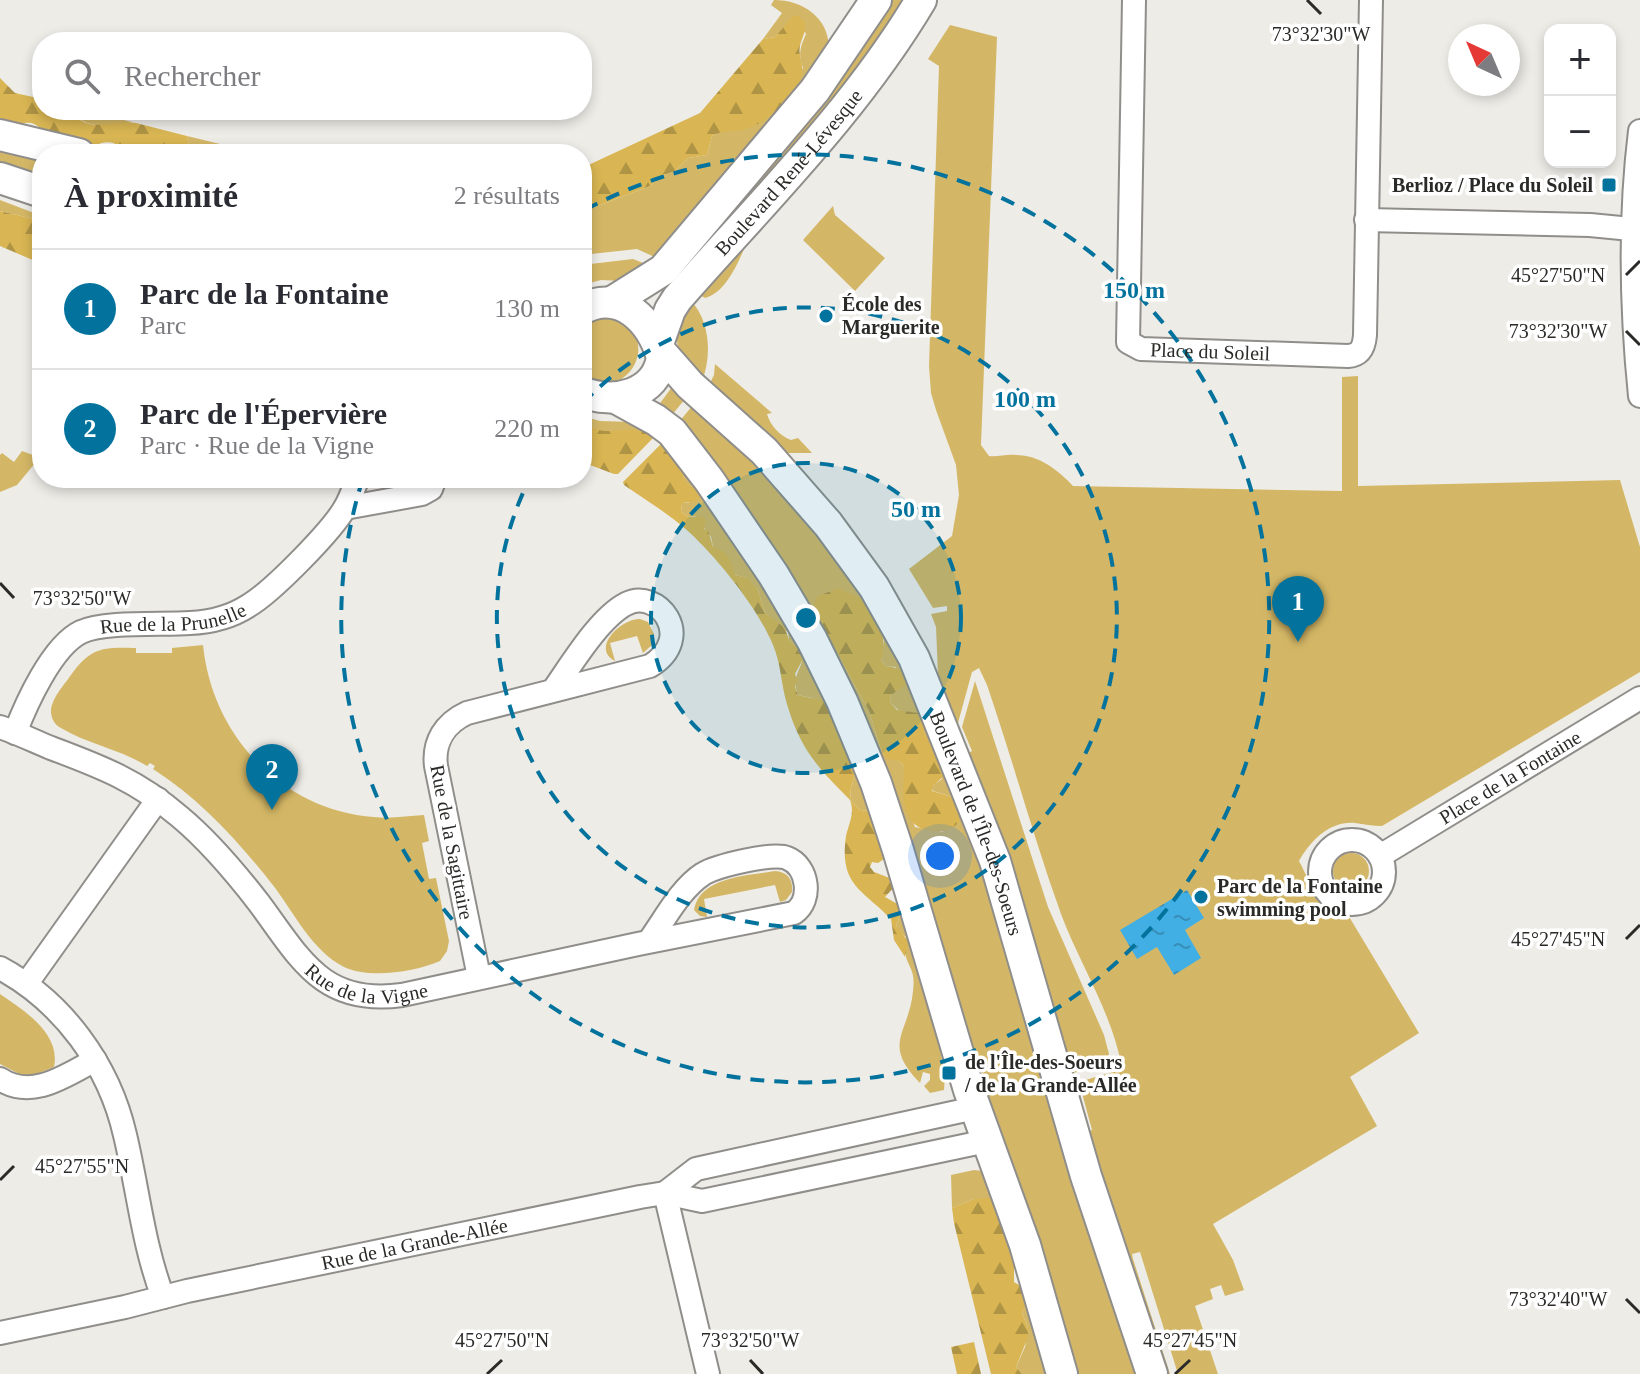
<!DOCTYPE html>
<html lang="fr">
<head>
<meta charset="utf-8">
<style>
  body { margin:0; font-family:Georgia,serif; background:#f7f7f7; color:#2b2b33 }
  .controls { position:absolute; right:24px; top:24px; display:grid; overflow:hidden; border-radius:16px; box-shadow:0 4px 12px #0003 }
  .controls button { width:72px; height:72px; display:grid; place-items:center; padding:0; border:0; border-bottom:2px solid #e1e1e2; background:#fff; color:#2b2b33; font:40px sans-serif }
  .compass { position:absolute; left:1448px; top:24px; width:72px; height:72px; border-radius:50%; background:#fff; box-shadow:0 4px 12px #0003; rotate:316deg }
  .you { position:absolute; left:940px; top:856px; width:28px; height:28px; margin:-20px; border:6px solid #fff; border-radius:50%; background:#1a73e8; box-shadow:0 0 0 12px #1a73e833 }
  .badge { display:grid; place-items:center; width:52px; height:52px; border-radius:50%; background:#03739e; color:#fff; font-size:26px; font-weight:700 }
  .pin { position:absolute; translate:-50% -66px; filter:drop-shadow(0 2px 4px #0008) }
  .pin::after { content:''; position:absolute; top:42px; width:28px; height:24px; background:inherit; clip-path:polygon(0 0,100% 0,50% 100%) }
  .list { margin:0; padding:0; list-style:none }
  h2 { display:flex; justify-content:space-between; align-items:center; height:104px; margin:0; padding:0 32px; font-size:34px }
  h2 small { font-size:26px; font-weight:400; color:#7c7c81 }
  .list li { display:grid; grid-template-columns:52px 1fr auto; gap:24px; align-items:center; box-sizing:border-box; height:120px; padding:0 32px; border-top:2px solid #e1e1e2 }
  .list b { display:block; font-size:30px; white-space:nowrap }
  .list p { margin:0; font-size:26px; white-space:nowrap; color:#7c7c81 }
  .list em { font-size:26px; font-style:normal; color:#7c7c81 }
  .icon { flex:none; width:44px; height:44px; fill:none; stroke:currentColor; stroke-width:2; stroke-linecap:round; stroke-linejoin:round }
  .map { position:relative; flex:none; width:1640px; height:1374px; overflow:hidden }
  .search { position:absolute; background:#fff; box-shadow:0 4px 12px #0003; left:32px; top:32px; width:560px; height:88px; display:flex; align-items:center; gap:20px; box-sizing:border-box; padding:0 28px; border-radius:32px; color:#7c7c81; font-size:30px }
  .panel { position:absolute; background:#fff; box-shadow:0 4px 12px #0003; left:32px; top:144px; width:560px; height:344px; border-radius:32px }
  .map>svg:first-child { display:block }
  .green { fill:#d4b766 }
  .forest { fill:url(#forest-firs) }
  .water { fill:url(#water-ripples) }
  .lines { fill:none; stroke-linecap:round; stroke-linejoin:round }
  .street-casing { stroke:#908e8a; stroke-width:26 }
  .secondary-casing { stroke:#908e8a; stroke-width:34 }
  .street { stroke:#fff; stroke-width:22 }
  .secondary { stroke:#fff; stroke-width:30 }
  .ticks { fill:none; stroke:#2a2a28; stroke-width:3 }
  .ring { fill:none; stroke:#03739e; stroke-width:4; stroke-dasharray:14 10 }
  .poi-dot { fill:#03739e; stroke:#fff; stroke-width:3 }
  .labels { text-anchor:middle; stroke-width:7; stroke-linejoin:round; paint-order:stroke }
  .street-label { font-size:20px; fill:#2a2a28; stroke:#fff }
  .poi-label { font-size:20px; font-weight:bold; fill:#2a2a28; stroke:#fff; text-anchor:start }
  .ticks-label { font-size:20px; text-anchor:middle; fill:#2a2a28; stroke:#fff; stroke-width:7; stroke-linejoin:round; paint-order:stroke }
  .centre { fill:#03739e; stroke:#fff; stroke-width:4 }
  .ring-label { font-size:24px; text-anchor:middle; font-weight:bold; fill:#03739e; stroke:#fff; stroke-width:7; stroke-linejoin:round; paint-order:stroke }
</style>
</head>
<body>
<div class="map">
<svg width="1640" height="1374" viewBox="0 0 1640 1374">
  <defs>
    <pattern id="forest-firs" width="22" height="20" patternUnits="userSpaceOnUse" patternTransform="scale(2)"><rect width="22" height="20" fill="#d9b653"/><path d="M5 1l3.5 6h-7zM16 11l3.5 6h-7z" fill="#b09445"/></pattern>
    <pattern id="water-ripples" width="26" height="14" patternUnits="userSpaceOnUse" patternTransform="scale(2)"><rect width="26" height="14" fill="#42afe4"/><path d="M2 4q2-2 4 0t4 0M15 11q2-2 4 0t4 0" fill="none" stroke="#378fb9"/></pattern>
  </defs>
  <rect width="100%" height="100%" fill="#eeece7"/>
  <path class="green" d="M774,0C806,0 834,22 828,56L659,259L637,249L582,255V212L650,186L661,176L675,171L688,158L707,155L712,136L723,130L743,129L803,68C798,55 800,47 806,34L794,16L775,37L763,39L782,13L771,5Z
    M887,0H911L881,46L694,263L691,248Z
    M950,25L997,37L981,445L989,456C998,457 1006,454 1016,455C1039,455 1058,470 1073,486L1342,491V377L1358,376V486L1620,480L1640,547V672L1382,826C1372,826 1364,824 1355,823C1330,821 1311,840 1299,861C1314,889 1314,906 1348,915L1419,1033L1350,1077L1377,1126L1213,1224L1233,1260L1244,1290L1225,1296L1221,1285L1210,1289L1213,1299L1195,1306L1218,1374H1178L1140,1252L1132,1254L1133,1259L1170,1374H1165L1087,1132L1092,1130L1079,1082L1122,1069C1113,1014 1080,965 1061,914C1034,839 1013,761 987,685L979,668L972,672L958,723L955,724L938,675L936,627L931,614L947,611V606L933,608L909,569L952,536L959,495L956,465L936,410L931,393L929,366L939,66L928,59Z
    M71,110H84L132,122C110,126 85,131 71,110Z
    M187,136L253,152L252,154H202L189,147Z
    M0,143L42,154V181L0,166Z
    M0,200L42,216V221L0,211Z
    M833,206L835,215L885,258L855,291L803,240Z
    M745,247C737,265 725,293 705,298L698,294L733,251Z
    M633,259L653,267L621,281L601,280L582,285V265Z
    M692,302C710,322 712,356 702,381C675,347 667,342 692,302Z
    M603,317C671,326 628,412 582,373V327Z
    M715,364L772,413L767,414C770,425 780,436 791,440L798,438L812,453H785L709,385L714,375Z
    M672,387L685,399L672,415L658,406Z
    M693,405L727,433L801,511L868,604L815,613L869,711L882,753L900,761L904,767L905,799L915,827L943,832L952,797L933,791L931,787L942,779L931,742L891,703L890,696L899,688L896,667L885,666L881,660L884,641L879,622L897,655L983,863L1046,1081L981,1083L897,803L679,422Z
    M582,416L600,421L633,422L657,434L654,437C635,424 592,445 582,416Z
    M22,451L33,455L36,452L41,456L17,485L0,492V455L2,453L14,462Z
    M685,467L789,625L832,710L812,698L798,695C790,674 803,671 803,653L789,640L788,632L765,613L758,590L747,578L735,575L713,547L711,537L695,516L688,517L681,512L682,503H689L693,487C683,483 681,477 685,467Z
    M640,619L648,622L654,634L652,645L643,653L637,636L610,643L615,661C590,648 622,618 640,619Z
    M203,645C212,735 281,810 374,817C391,819 407,816 424,815L429,841L422,843L429,879L436,878L449,941L447,951L440,961C415,972 369,979 344,967C311,950 294,912 272,884C238,841 200,799 153,769L155,766L150,763L147,766C120,749 87,744 61,728C55,725 52,720 51,713C50,700 64,685 71,675C91,647 103,647 136,648V653H172V648Z
    M975,681L1048,907L1104,1035L1109,1054L1104,1064L1070,1074L967,754L972,751L962,727Z
    M857,768L872,811L860,810L850,800L851,787Z
    M1333 871a18 18 0 1 1 36 0a18 18 0 1 1-36 0Z
    M775,871C788,872 793,879 792,892L786,900L780,902L775,885L704,899L707,917L700,916L694,910C700,876 748,876 775,871Z
    M903,907L943,1044L939,1045L945,1073L944,1090L930,1093L924,1086L930,1080V1074L923,1072L920,1083C881,1043 909,1034 913,991C914,983 914,974 910,967C909,964 906,959 906,956C905,950 907,944 906,937L899,932L896,926Z
    M0,994C25,1011 61,1034 54,1067L27,1078L0,1064Z
    M1049,1090L1138,1374H1075L984,1092Z
    M974,1170L983,1171L995,1200L974,1199L952,1208L951,1175Z
    M1028,1303L1048,1374H1022L1016,1367L1025,1347L1028,1328L1022,1313Z"/>
  <path class="forest" d="M793,16H799L805,23C806,33 802,37 800,46C798,55 803,63 802,71C801,95 765,125 742,130C731,132 723,130 712,136L707,155L688,158L675,171L661,176L650,186L582,212V168L700,113L763,39L775,37Z
    M0,78L15,93L42,99V110H71C88,136 112,119 136,123C153,127 170,132 187,136L189,147L202,154C186,154 150,158 136,154C120,149 113,136 95,146C83,144 61,144 51,138C43,133 40,125 31,123C19,121 11,130 0,127Z
    M0,211L42,221V264L0,246Z
    M582,419C605,445 626,418 654,437L618,474H614L582,462Z
    M664,441L685,467C679,482 688,483 699,491L700,497L695,502L682,503L681,512L688,517L701,516L706,520L704,529L708,530L713,547C728,551 731,561 735,575L748,578L758,590L765,613L785,628L789,640L803,653V659L795,674L797,680L795,687L798,695L824,701L832,710L857,768L851,787L850,800L860,810L872,811L887,857L878,863L872,862L870,867L874,872L895,880L896,885L885,897L903,907L896,926L909,942L905,957L894,940L891,919C862,889 839,885 846,836C849,823 855,813 850,800C818,768 800,749 787,704C781,685 781,663 773,645C757,607 719,560 689,532C669,514 646,500 624,485L623,482Z
    M839,588C848,593 861,597 868,604C882,617 887,643 881,660L885,666C898,667 903,670 909,682L890,696L891,703L897,710L918,713L925,722L924,733L937,752V759L945,775L932,787V791L952,797L959,809V822C950,831 942,833 930,831C899,825 903,793 904,767L900,761L888,759L882,753L869,711L815,613L814,603L818,596Z
    M988,1198L995,1200L1014,1250V1282L1024,1288L1028,1303L1022,1313L1028,1328V1337L1016,1367L1022,1374H991L954,1223L952,1208L974,1199Z
    M974,1342L981,1374H957L951,1347Z"/>
  <path class="water" d="M1187,890L1204,918L1185,930L1201,958L1174,975L1157,947L1137,959L1120,930Z"/>
  <g class="lines">
    <defs>
      <g id="street">
        <path id="s1" d="M1134,0L1128,342L1141,349L1348,356C1361,355 1364,347 1365,335L1371,0"/>
        <path d="M1640,131C1629,220 1631,307 1640,396"/>
        <path d="M1366,220L1590,225L1631,229"/>
        <path d="M345,508L422,494L431,489L435,478"/>
        <path id="s2" d="M0,727C18,733 34,741 51,748C102,767 138,781 180,817C210,842 235,872 259,903C300,958 322,1006 402,995L638,944L794,913C813,900 808,866 787,858C773,852 716,866 703,874C680,889 665,919 649,941"/>
        <path id="s3" d="M15,733C26,704 52,646 81,632C105,621 162,625 190,623C211,622 231,617 248,606C272,592 333,530 346,506C351,497 354,487 358,478"/>
        <circle cx="1352" cy="872" r="32"/>
        <path id="s4" d="M1380,856L1640,698"/>
        <path d="M0,968C63,1002 109,1065 125,1135C138,1189 143,1245 163,1297"/>
        <path d="M479,977L436,766C433,742 445,723 467,713L650,666C697,637 657,587 626,604C599,618 571,665 554,689"/>
        <path d="M27,983L158,799"/>
        <path d="M0,1079C32,1100 65,1076 95,1060"/>
        <path d="M665,1193L696,1169L975,1108"/>
        <path d="M665,1193L708,1374"/>
        <path id="s5" d="M0,1333L125,1307L187,1291L640,1197L665,1193L702,1201L987,1141"/>
      </g>
      <g id="secondary">
        <path d="M0,135L79,154"/>
        <path d="M0,178L42,192"/>
        <path d="M612,302L663,270L815,90L876,0"/>
        <path d="M582,309C621,288 651,321 662,357C657,395 613,405 582,392"/>
        <path id="s6" d="M658,344L670,310L677,299C762,202 855,111 921,0"/>
        <path id="s7" d="M660,351L690,385L764,451L828,524L874,587L914,658L995,861L1086,1176L1152,1374"/>
        <path d="M616,398L656,420L672,432L709,480L773,574L812,640L842,701L876,783L898,850L969,1090L1025,1245L1062,1374"/>
      </g>
    </defs>
    <use href="#street" class="street-casing"/>
    <use href="#secondary" class="secondary-casing"/>
    <use href="#street" class="street"/>
    <use href="#secondary" class="secondary"/>
  </g>
  <path class="ticks" d="M1307,0L1321,14M1626,275L1640,261M1626,331L1640,345M0,583L14,598M1626,939L1640,925M0,1180L14,1166M1626,1299L1640,1313M750,1360L763,1374M487,1374L502,1360M1175,1374L1190,1360"/>
  <circle cx="806" cy="618" r="155" fill="#03739e" fill-opacity=".12"/>
  <g class="ring">
    <circle cx="806" cy="618" r="155"/>
    <path d="M583 403A310 310 0 1 1 529 480"/>
    <path d="M585 210A464 464 0 1 1 363 478"/>
  </g>
  <g class="poi-dot">
    <rect x="1601" y="177" width="16" height="16" rx="4"/>
    <circle cx="826" cy="316" r="8"/>
    <circle cx="1201" cy="897" r="8"/>
    <rect x="941" y="1065" width="16" height="16" rx="4"/>
  </g>
  <g class="labels">
    <g class="street-label">
      <text dy="7" stroke="none"><textPath href="#s6" startOffset="218">Boulevard René-Lévesque</textPath></text>
      <text dy="7" stroke="none"><textPath href="#s1" startOffset="426">Place du Soleil</textPath></text>
      <text dy="7" stroke="none"><textPath href="#s3" startOffset="216">Rue de la Prunelle</textPath></text>
      <text dy="7" stroke="none"><textPath href="#s4" startOffset="152">Place de la Fontaine</textPath></text>
      <text dy="7" stroke="none"><textPath href="#s7" startOffset="578">Boulevard de l'Île-des-Soeurs</textPath></text>
      <text transform="translate(452 842) rotate(79)" y="7">Rue de la Sagittaire</text>
      <text dy="7" stroke="none"><textPath href="#s2" startOffset="464">Rue de la Vigne</textPath></text>
      <text dy="7" stroke="none"><textPath href="#s5" startOffset="424">Rue de la Grande-Allée</textPath></text>
    </g>
    <g class="poi-label">
      <text x="1593" y="192" text-anchor="end">Berlioz / Place du Soleil</text>
      <text x="842" y="311">École des<tspan x="842" dy="23">Marguerite</tspan></text>
      <text x="1217" y="893">Parc de la Fontaine<tspan x="1217" dy="23">swimming pool</tspan></text>
      <text x="965" y="1069">de l'Île-des-Soeurs<tspan x="965" dy="23">/ de la Grande-Allée</tspan></text>
    </g>
  </g>
  <g class="ticks-label">
    <text x="1321" y="41">73°32'30"W</text>
    <text x="1558" y="282">45°27'50"N</text>
    <text x="1558" y="338">73°32'30"W</text>
    <text x="82" y="605">73°32'50"W</text>
    <text x="1558" y="946">45°27'45"N</text>
    <text x="82" y="1173">45°27'55"N</text>
    <text x="1558" y="1306">73°32'40"W</text>
    <text x="750" y="1347">73°32'50"W</text>
    <text x="502" y="1347">45°27'50"N</text>
    <text x="1190" y="1347">45°27'45"N</text>
  </g>
  <circle cx="806" cy="618" r="12" class="centre"/>
  <g class="ring-label">
    <text x="1134" y="298">150 m</text>
    <text x="1025" y="407">100 m</text>
    <text x="916" y="517">50 m</text>
  </g>
</svg>
<div class="controls">
<button>+</button>
<button>−</button>
</div>
<svg class="compass" viewBox="-18 -18 36 36"><path d="M0-13l5 13h-10z" fill="#e53935"/><path d="M0 13l5-13h-10z" fill="#7c7c81"/></svg>
<div class="you"></div>
<div class="pin badge" style="left:1298px;top:642px">1</div>
<div class="pin badge" style="left:272px;top:810px">2</div>
<div class="search"><svg class="icon" aria-label="search" viewBox="0 0 24 24"><circle cx="10" cy="10" r="6"/><path d="M15 15l6 6"/></svg>Rechercher</div>
<section class="panel">
<h2>À proximité<small>2 résultats</small></h2>
<ul class="list">
<li><span class="badge">1</span><div><b>Parc de la Fontaine</b><p>Parc</p></div><em>130 m</em></li>
<li><span class="badge">2</span><div><b>Parc de l'Épervière</b><p>Parc · Rue de la Vigne</p></div><em>220 m</em></li>
</ul>
</section>
</div>
</body>
</html>
